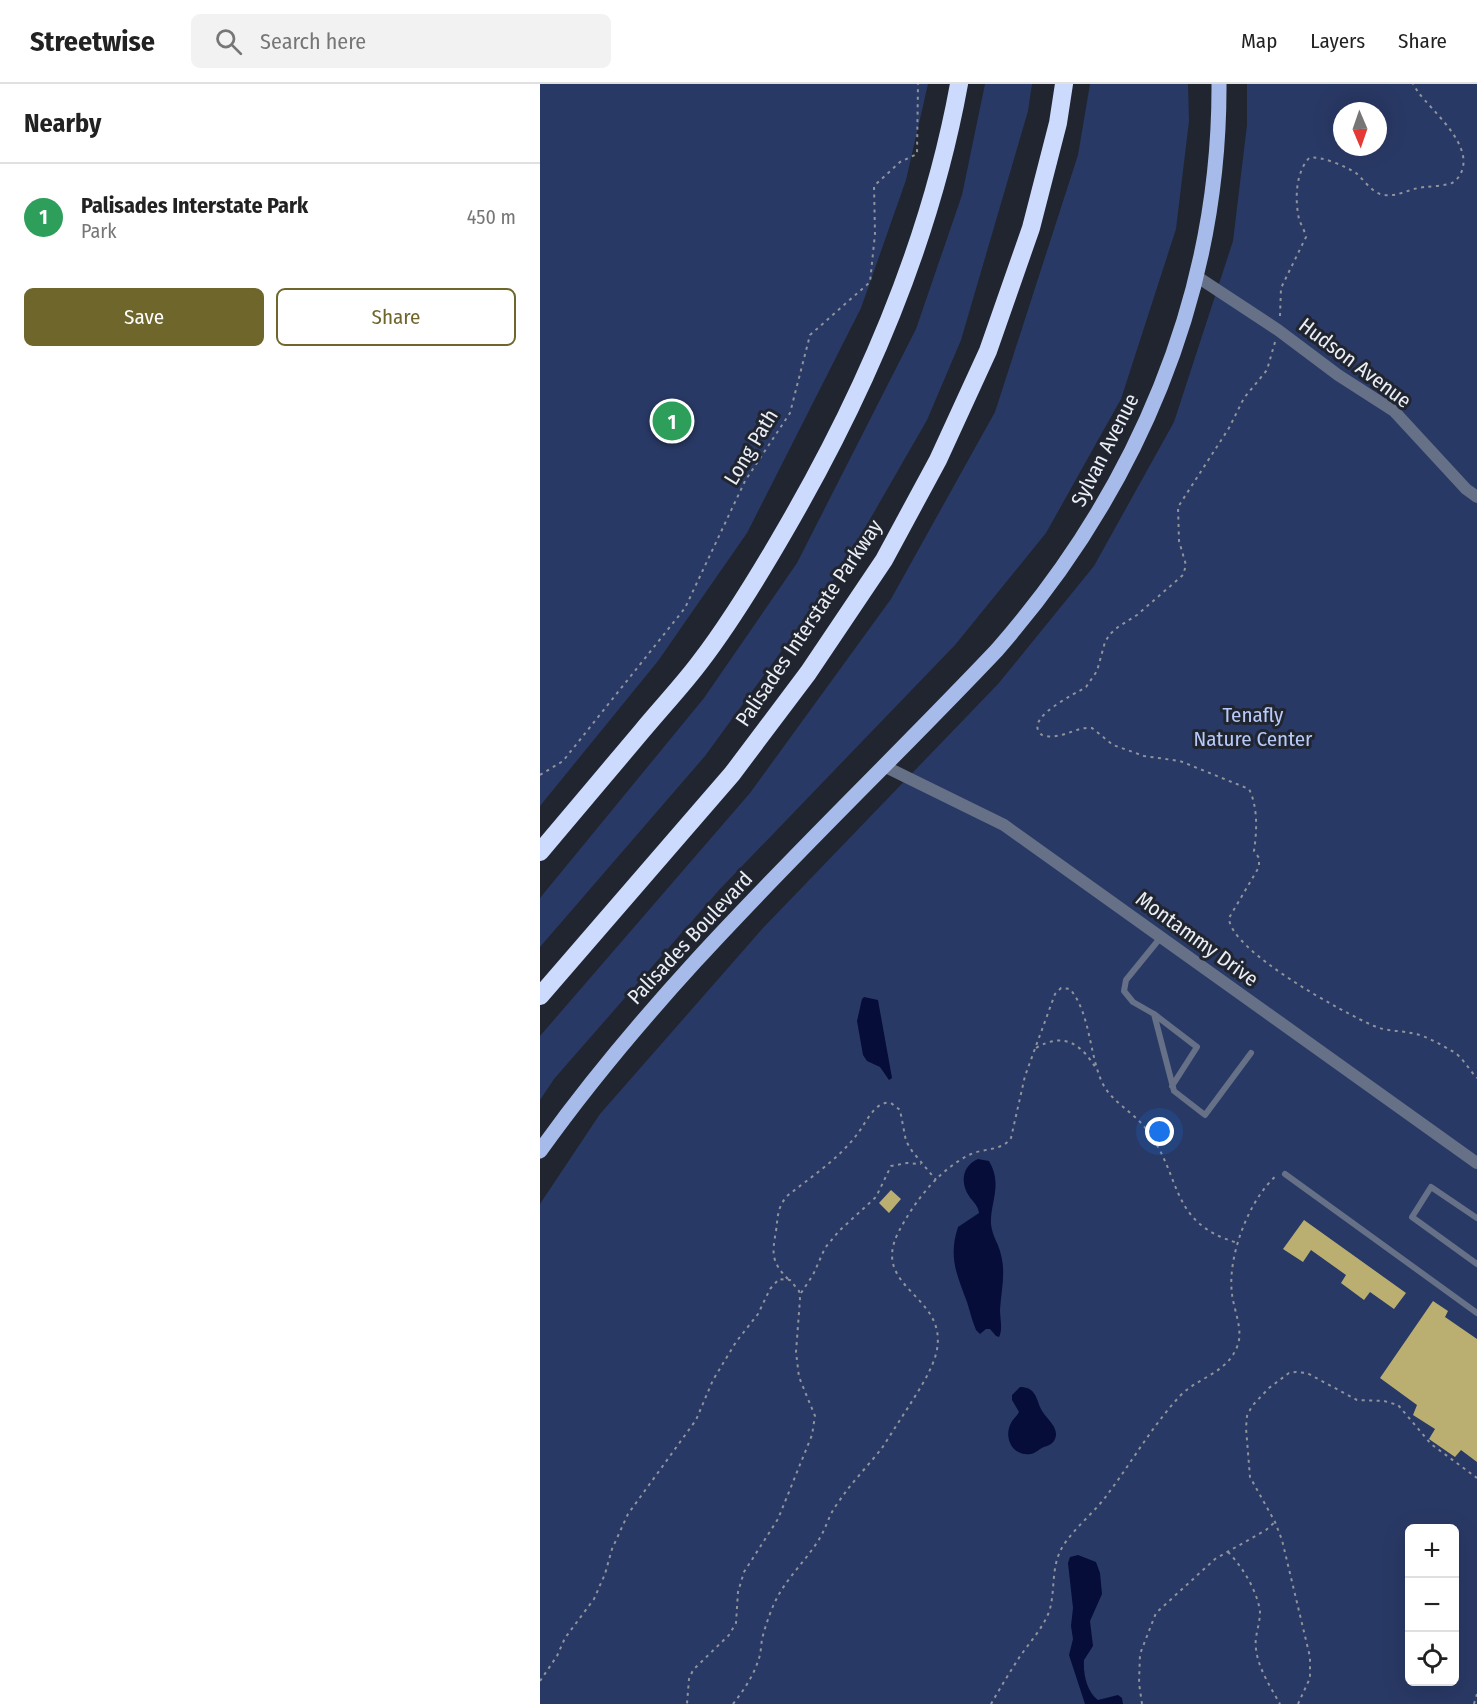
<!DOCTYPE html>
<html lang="en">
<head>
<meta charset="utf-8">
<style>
  body { margin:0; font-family:"Fira Sans Condensed",sans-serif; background:#f2f2f2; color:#222 }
  .controls { position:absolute; right:18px; bottom:18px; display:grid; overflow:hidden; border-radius:9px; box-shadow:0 6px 24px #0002 }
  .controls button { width:54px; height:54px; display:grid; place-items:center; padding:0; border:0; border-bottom:2px solid #e0e0e0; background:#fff; color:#222; font:30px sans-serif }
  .compass { position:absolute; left:793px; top:18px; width:54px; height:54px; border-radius:50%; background:#fff; box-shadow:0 6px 24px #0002; rotate:178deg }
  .you { position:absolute; left:620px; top:1048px; width:21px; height:21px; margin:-15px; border:4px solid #fff; border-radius:50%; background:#1a73e8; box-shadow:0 0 0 9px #1a73e833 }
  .badge { display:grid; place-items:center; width:39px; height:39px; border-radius:50%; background:#6f662c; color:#fff; font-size:20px; font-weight:700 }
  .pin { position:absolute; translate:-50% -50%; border:3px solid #fff; box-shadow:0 2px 6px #0006 }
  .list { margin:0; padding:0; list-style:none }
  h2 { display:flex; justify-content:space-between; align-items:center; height:78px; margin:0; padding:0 24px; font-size:26px }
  h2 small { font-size:20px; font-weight:400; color:#767676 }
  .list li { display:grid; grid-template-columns:39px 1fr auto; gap:18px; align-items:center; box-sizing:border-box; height:108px; padding:0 24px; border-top:2px solid #e0e0e0 }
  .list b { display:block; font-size:22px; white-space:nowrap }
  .list p { margin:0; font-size:20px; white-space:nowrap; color:#767676 }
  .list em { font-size:20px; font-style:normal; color:#767676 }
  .actions { display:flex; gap:12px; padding:18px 24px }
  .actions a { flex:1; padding:14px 0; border:2px solid #6f662c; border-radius:9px; text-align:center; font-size:21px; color:#6f662c }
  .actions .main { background:#6f662c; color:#fff }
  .icon { flex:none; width:33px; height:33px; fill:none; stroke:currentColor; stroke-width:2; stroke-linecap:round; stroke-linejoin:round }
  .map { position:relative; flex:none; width:937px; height:1620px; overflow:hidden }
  header { display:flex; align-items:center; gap:36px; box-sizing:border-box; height:84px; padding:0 30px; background:#fff; border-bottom:2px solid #e0e0e0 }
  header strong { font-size:28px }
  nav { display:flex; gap:33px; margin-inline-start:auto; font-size:21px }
  .search { width:420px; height:54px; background:#f2f2f2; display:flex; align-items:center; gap:15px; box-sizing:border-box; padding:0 21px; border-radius:9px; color:#767676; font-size:22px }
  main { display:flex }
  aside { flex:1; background:#fff }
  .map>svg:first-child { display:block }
  .green { fill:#293965; fill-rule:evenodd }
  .water { fill:#050d38 }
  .building { fill:#baaf70 }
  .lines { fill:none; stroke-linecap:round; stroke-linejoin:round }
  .path { stroke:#8f939b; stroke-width:2; stroke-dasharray:3 4.5; stroke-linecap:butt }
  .lane { stroke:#667087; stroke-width:6 }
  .street { stroke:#667087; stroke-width:12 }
  .primary { stroke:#a7bbeb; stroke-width:15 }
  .highway { stroke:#cbdafd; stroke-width:18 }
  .labels { text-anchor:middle; stroke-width:6; stroke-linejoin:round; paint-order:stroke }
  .street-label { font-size:21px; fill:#ebeef5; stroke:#20252f }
  .park-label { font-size:21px; fill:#b7caf9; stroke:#20252f }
</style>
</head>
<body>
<header>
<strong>Streetwise</strong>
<div class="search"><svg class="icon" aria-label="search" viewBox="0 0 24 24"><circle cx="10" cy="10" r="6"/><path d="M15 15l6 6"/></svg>Search here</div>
<nav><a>Map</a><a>Layers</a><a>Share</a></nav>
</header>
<main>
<aside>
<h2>Nearby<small></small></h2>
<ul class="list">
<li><span class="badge" style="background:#2e9e5b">1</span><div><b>Palisades Interstate Park</b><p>Park</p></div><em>450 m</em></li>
</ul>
<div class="actions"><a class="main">Save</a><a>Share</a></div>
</aside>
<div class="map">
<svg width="937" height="1620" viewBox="0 0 937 1620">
  <rect width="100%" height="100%" fill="#20252f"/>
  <path class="green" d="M0,0H388L366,96L321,224L207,449L118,577L0,722Z
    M445,0H492L488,27L421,256L387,336L302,484L165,672L0,863V814L164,614L257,479L376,245L422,111Z
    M550,0H648L649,37L636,145L581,315L506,449L415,561L180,805L14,995L0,1016V952L210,709L351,515L455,328L538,71Z
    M707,0H937V1620H0V1120L60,1030L223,844L458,600L554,482L634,338L693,157L707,41ZM802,27H838V63H802ZM870,1444H914V1598H870Z"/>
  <path class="water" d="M324,913L338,916L352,994L349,996L340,983L327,977L323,971L317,937L322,915Z
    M438,1075L449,1077C463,1101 450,1118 451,1140C452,1152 459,1160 461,1171C466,1190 461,1207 460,1226C460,1235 463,1245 459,1253L456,1252L450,1245H446L440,1250L436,1246C432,1237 430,1227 427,1218C417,1191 408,1173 418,1143L439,1129C438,1121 433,1118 429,1112C420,1099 422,1082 438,1075Z
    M480,1303C494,1303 496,1312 500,1323C504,1333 517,1341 516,1351C515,1359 510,1361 504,1363C499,1365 496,1369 491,1370C473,1373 463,1354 471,1339C473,1335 477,1332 479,1328L472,1316V1311Z
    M538,1471L556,1478L560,1489L562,1510L550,1537L553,1562L544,1576C543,1590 547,1608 558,1616L578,1611L582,1614L583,1620H545L529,1571L533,1555L531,1542L533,1524L528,1479L530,1473Z"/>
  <path class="building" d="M351,1106L361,1115L349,1129L339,1119Z
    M764,1136L866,1209L854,1225L830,1208L824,1216L801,1199L806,1191L771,1166L763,1178L743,1165Z
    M893,1217L908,1227L905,1233L937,1255V1378L921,1366L915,1373L889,1355L895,1345L873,1331L877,1321L840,1294Z"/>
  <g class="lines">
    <path class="path" d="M740,232L741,204L766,153C765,147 761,141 759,135C755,116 755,90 769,74C780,71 807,83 816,89C824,96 831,107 840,110C856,115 869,104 885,103C893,102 904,102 912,99C916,97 919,93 921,89C934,61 893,28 878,8L873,0
      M735,258L727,286L704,314L689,344L638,423L639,457L646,481L643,491L597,531L578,543L570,550L565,558L557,587L546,603C535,610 488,632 499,648C501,651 503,652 506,652C523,655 537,642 552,644L573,661L604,672L640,677L709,705C718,723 717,747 714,767L719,774V783L689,834C690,867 804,929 834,942C848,948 861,946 875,950C887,952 901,961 912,967C922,972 929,986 937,994
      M0,691L23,677L145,524L205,397L250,329L270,251L330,198L335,150L334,102L360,78L377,70L378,0
      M496,964C525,947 542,961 557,986
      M248,1195C231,1178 232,1169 236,1147C238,1133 237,1124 247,1112C271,1093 300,1074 318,1049C326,1039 335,1016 351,1019L360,1026L366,1057L372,1067L396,1096
      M261,1209L273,1191L285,1164L299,1147L336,1113L351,1082L367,1079L381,1080
      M688,1468C702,1482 718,1508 720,1528C720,1541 714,1553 716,1565C718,1584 731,1604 740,1620
      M0,1597L17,1572L25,1554L54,1515L65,1490L72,1465L88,1430L156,1336L173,1296L196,1258L218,1230L230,1205L239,1195L250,1196L259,1207L260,1215L256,1268L259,1293L275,1332L272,1351L238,1435L204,1488L198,1508L196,1539L189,1551L153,1586L149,1595L147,1620
      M193,1620C203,1607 213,1593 218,1577C221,1570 221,1562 222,1555C226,1540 231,1525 238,1512C249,1492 266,1476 278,1457C284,1448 287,1438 292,1428C296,1421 302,1413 307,1406C318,1392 331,1378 342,1364C351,1350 360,1336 369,1322C379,1306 391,1288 396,1270C411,1211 330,1206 358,1149C374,1118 398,1086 431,1070C445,1064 462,1067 471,1054L485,992L515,910L521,904L530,905C550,929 549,967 561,996C570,1018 593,1027 607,1046C643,1093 628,1139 698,1159
      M451,1620C459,1606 468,1591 477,1577C487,1561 502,1546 509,1528C516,1507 510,1483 523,1462C535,1443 554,1429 567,1411C592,1378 612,1342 640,1312C658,1293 686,1290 697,1263C704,1247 694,1227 692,1210C687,1173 709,1115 737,1091
      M602,1620L599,1599L600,1570L616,1529L675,1475L726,1446L735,1438
      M758,1620L770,1594V1573L742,1456L735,1438L710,1393L706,1344L707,1332L712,1322L729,1304L749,1289L756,1288L767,1289L817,1316L844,1317L858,1321L891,1360L937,1394
      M934,1620L937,1610"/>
    <path class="lane" d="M621,853L586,896L584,907L593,918L614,930L634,1007L665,1031L711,969
      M614,930L657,963L632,1002
      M745,1090L937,1229
      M937,1134L891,1103L872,1133L937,1180"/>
    <path class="street" d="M656,192L738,246L798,291L854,327L926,405L937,413
      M344,682L464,741L937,1079"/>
    <path class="primary" d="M0,1067C132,882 302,730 457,566C596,407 680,212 679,0"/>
    <path class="highway" d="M0,768C34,728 68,687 102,647C121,624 142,602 160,578C193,535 221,488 248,441C326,306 391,154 419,0
      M0,912L192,690L268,589L344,476L398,376L448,267L491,144L518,39L524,0"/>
  </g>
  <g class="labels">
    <g class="street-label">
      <text transform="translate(815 279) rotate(37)" y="7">Hudson Avenue</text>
      <text transform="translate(211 363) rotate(-59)" y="7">Long Path</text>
      <text transform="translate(565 366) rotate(-63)" y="7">Sylvan Avenue</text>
      <text transform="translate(269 539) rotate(-56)" y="7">Palisades Interstate Parkway</text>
      <text transform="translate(150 854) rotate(-47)" y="7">Palisades Boulevard</text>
      <text transform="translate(657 855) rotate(36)" y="7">Montammy Drive</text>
    </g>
    <g class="park-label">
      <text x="713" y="638">Tenafly<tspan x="713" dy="24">Nature Center</tspan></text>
    </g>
  </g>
</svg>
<div class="controls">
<button>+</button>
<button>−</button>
<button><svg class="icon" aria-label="locate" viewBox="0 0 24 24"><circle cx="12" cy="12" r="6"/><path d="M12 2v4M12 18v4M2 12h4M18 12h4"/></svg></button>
</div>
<svg class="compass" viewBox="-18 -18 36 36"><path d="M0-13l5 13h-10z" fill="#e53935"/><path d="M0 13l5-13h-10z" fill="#767676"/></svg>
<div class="you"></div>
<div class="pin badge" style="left:132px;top:337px;background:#2e9e5b">1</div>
</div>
</main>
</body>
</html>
